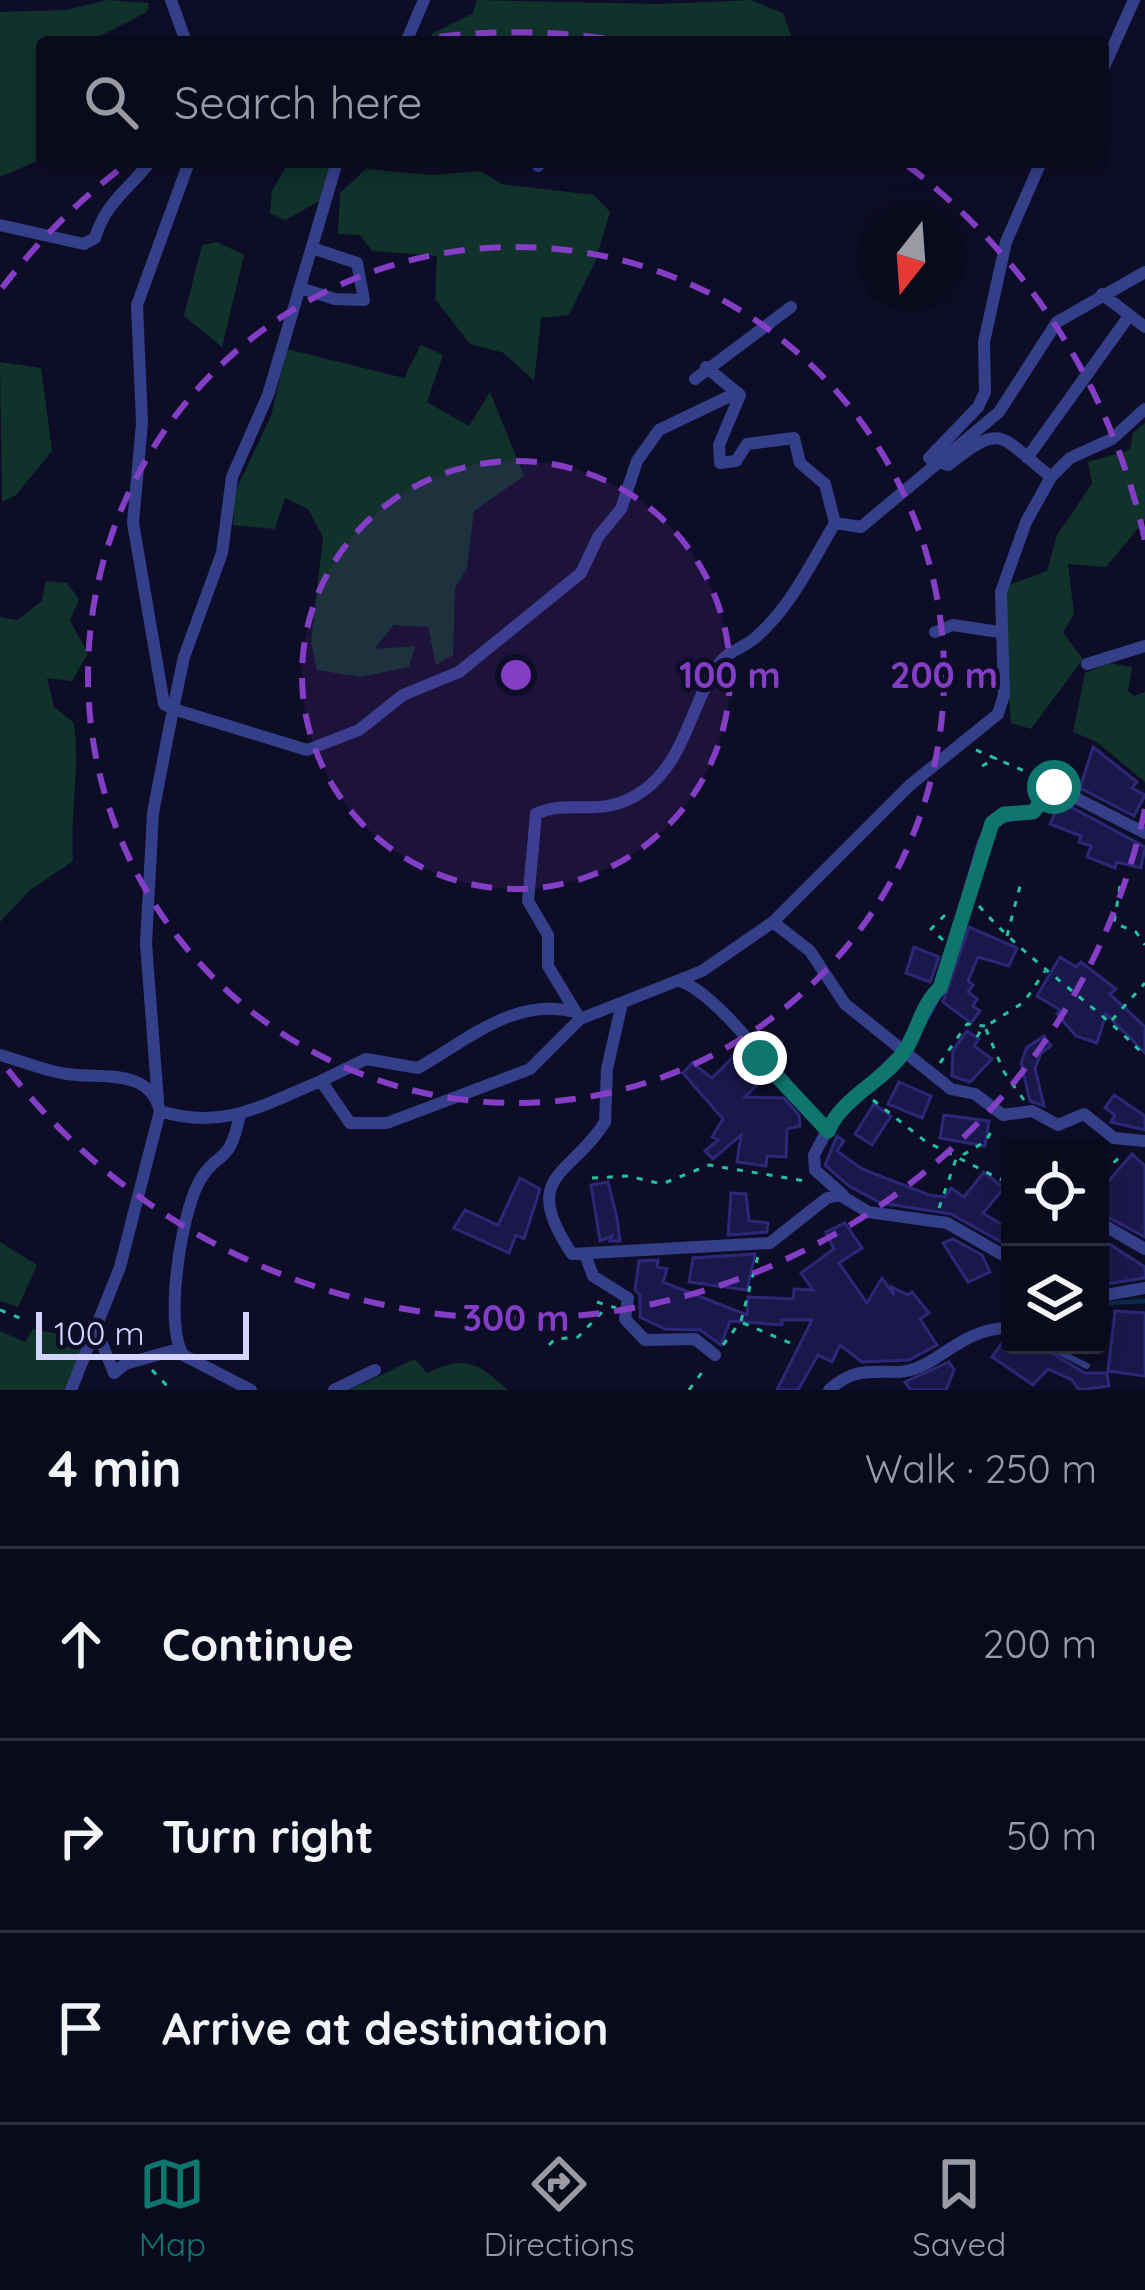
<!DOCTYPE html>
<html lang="en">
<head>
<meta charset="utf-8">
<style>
  body { margin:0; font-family:Quicksand,sans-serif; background:#18182a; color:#f1f3f6 }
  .controls { position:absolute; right:36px; bottom:36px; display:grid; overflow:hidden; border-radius:12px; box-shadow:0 6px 18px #0003 }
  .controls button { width:108px; height:108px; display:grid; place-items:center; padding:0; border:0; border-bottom:3px solid #2a2b3b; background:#0a0a1d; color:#f1f3f6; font:60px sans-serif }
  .compass { position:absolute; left:857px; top:204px; width:108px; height:108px; border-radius:50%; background:#0a0a1d; box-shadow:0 6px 18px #0003; rotate:197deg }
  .scale { position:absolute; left:36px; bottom:30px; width:213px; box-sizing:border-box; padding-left:12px; border:6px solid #d4d5ff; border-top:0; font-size:33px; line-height:42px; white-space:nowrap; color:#d4d5ff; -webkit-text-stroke:9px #0e0d27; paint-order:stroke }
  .stop { position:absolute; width:36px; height:36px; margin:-27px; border:9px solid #0f766e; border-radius:50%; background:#fff }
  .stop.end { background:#0f766e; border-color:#fff; box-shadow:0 3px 12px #0008 }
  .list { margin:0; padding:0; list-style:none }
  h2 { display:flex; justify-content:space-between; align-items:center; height:156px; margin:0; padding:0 48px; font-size:51px }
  h2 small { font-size:39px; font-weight:400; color:#999aa4 }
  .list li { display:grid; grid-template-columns:78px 1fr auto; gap:36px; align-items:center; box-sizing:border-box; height:192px; padding:0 48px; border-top:3px solid #2a2b3b }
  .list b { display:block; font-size:45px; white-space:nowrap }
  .list em { font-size:39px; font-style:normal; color:#999aa4 }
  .icon { flex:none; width:66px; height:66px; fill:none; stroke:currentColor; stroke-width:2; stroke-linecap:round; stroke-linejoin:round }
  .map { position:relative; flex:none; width:1145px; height:1390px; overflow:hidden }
  .search { position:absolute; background:#0a0a1d; box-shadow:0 6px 18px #0003; left:36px; right:36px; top:36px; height:132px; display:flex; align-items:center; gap:30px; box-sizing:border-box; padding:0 42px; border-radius:12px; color:#999aa4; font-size:45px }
  .sheet { height:732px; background:#0a0a1d }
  nav { display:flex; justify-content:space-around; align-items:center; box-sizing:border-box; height:168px; border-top:3px solid #2a2b3b; background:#0a0a1d; font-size:33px; color:#999aa4 }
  nav a { display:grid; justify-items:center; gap:6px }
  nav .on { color:#0f766e }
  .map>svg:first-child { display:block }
  .green { fill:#10322b }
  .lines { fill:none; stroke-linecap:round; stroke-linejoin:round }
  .stream { stroke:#082b4c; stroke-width:4.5 }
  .building { fill:#1a184a; stroke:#2b2878; stroke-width:3 }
  .path { stroke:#25c2a0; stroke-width:3; stroke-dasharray:6 9; stroke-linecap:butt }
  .service { stroke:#343f8a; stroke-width:6 }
  .minor { stroke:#343f8a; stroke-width:12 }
  .route { stroke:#0f766e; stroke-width:15 }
  .ring { fill:none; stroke:#843dc5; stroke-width:6; stroke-dasharray:21 15 }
  .centre { fill:#843dc5; stroke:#0e0d27; stroke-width:6 }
  .ring-label { font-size:36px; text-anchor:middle; font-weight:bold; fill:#843dc5; stroke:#0e0d27; stroke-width:9; stroke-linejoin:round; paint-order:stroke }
</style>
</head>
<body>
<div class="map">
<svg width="1145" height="1390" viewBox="0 0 1145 1390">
  <rect width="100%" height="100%" fill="#0e0d27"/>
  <path class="green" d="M107,0L149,3L147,12L88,42H42V159L0,177V12L66,10Z
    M477,0L659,4L751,0L783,13L791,35L788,42H691L687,37L652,42H435L431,34L472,14Z
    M289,162H333L320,201L285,220L270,213L272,191Z
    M366,169L432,175L481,171L502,184L594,195L610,212L595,262L569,315L541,318L534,381L504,353L470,344L435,299L437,256L372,251L360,235L338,234L340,193Z
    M217,242L244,255L222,347L184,316L202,245Z
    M421,345L443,355L427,402L469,426L490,392L524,476L474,511L467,568L455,588L453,655L436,665L428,627L394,625L374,649L415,646L409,667L361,677L317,670L311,643L323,537L308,509L285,498L275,529L233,525L235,492L271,416L287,349L404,378Z
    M0,362L41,368L52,451L16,495L2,502Z
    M1145,423V520L1106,567L1068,564L1074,614L1063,633L1083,659L1031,729L1011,723L1002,622L1008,585L1047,571L1057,535L1092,484L1088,462L1130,450L1133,433Z
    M46,581L67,583L79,599L70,621L88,653L72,681L47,678L54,707L74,723C80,771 70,813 73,861L30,890L0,922V617L17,620L42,601Z
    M1109,663L1132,667L1128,691L1134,696L1145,692V782L1097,742L1073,732L1085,673Z
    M0,1242L37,1265L18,1307L0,1301Z
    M33,1329L87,1340L66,1390H0V1331L25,1342Z
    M415,1359L427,1373C466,1355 477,1362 508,1390H349Z"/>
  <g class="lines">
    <path class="stream" d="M1107,1303L1145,1301"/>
  </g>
  <path class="building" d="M1093,747L1137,782L1132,788L1145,795L1134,816L1080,788Z
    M1058,806L1071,807L1145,847L1141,868L1117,862L1115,868L1087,857L1091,846L1079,842L1081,836L1050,824Z
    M969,927L1017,948L1009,966L978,957L968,981L973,985L968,992L977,999L973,1006L980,1011L971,1023L943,1002Z
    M914,947L939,957L930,982L906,973Z
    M1060,957L1076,967L1081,962L1116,989L1110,994L1145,1027V1053L1106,1014L1097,1043L1076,1036L1057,1014L1060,1010L1037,996Z
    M967,1031L979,1039L974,1046L992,1059L970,1082L952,1076L953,1050Z
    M1044,1036L1051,1046L1041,1053L1035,1068L1044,1106L1030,1101L1021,1063L1027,1047Z
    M742,1048L766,1076L745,1097L784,1098L799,1115L800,1126L787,1129L786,1157L767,1156L766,1166L737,1162L741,1135L713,1159L705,1151L718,1140L712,1137L723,1119L683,1073L692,1063L712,1078Z
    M899,1082L931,1096L922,1118L888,1104Z
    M1114,1095L1145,1116V1130L1111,1122L1115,1115L1105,1108Z
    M874,1104L891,1116L872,1145L855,1134Z
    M944,1115L989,1121L985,1146L940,1138Z
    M837,1136L844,1141L837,1151L862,1169L929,1195L945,1197L951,1188L964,1197L984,1172L1004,1188L983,1213L1010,1230V1247L951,1214L881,1203L849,1186L825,1165Z
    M1132,1154L1145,1166V1237L1100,1213V1191Z
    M520,1178L540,1189L524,1239L516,1235L509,1253L454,1228L465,1210L498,1225Z
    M608,1182L617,1218L620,1241H610L612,1236L600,1241L591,1185Z
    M731,1193L746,1194L749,1221L768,1223L767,1232L728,1235Z
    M845,1223L862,1248L839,1263L867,1303L882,1278L894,1295L892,1287L908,1295L912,1292L929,1313L920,1319L937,1345L909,1360L862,1362L840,1345L832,1362L818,1355L798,1390H777L812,1320H782V1325L730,1321L721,1345L700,1330L665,1329L640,1317V1295L635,1290L639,1261L658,1260L657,1267L667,1269L663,1282L747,1315L748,1297L793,1299L794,1289L813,1290L801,1273L834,1249L826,1232Z
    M1100,1238L1145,1267V1278L1100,1285Z
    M953,1239L982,1255L990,1272L968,1282L943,1243Z
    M755,1254L747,1290L689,1282L693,1258Z
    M1115,1311L1145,1313V1376L1108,1371Z
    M1005,1339L1010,1345H1038L1085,1373H1107L1109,1386L1079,1390L1072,1380L1048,1369L1033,1385L992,1357Z
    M949,1362L954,1370L946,1390H911L905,1382Z"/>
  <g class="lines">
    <path class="path" d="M976,750L1043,779
      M982,766L997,758
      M1120,886L1114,923L1136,932L1145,945
      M979,906C1029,963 1092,1001 1145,1056
      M1007,936L1020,886
      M943,940L931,929L947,913
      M1112,1020L1145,983
      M977,1037L984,1025
      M940,1063L967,1024L985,1026
      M873,1100L925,1141L1002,1180L1010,1201
      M1024,1100L1004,1072L985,1027L1024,1002L1045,971
      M1100,1166H1110L1123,1154
      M592,1178L628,1176L662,1184L709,1165L805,1181
      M939,1208L956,1159L986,1141L994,1126
      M597,1302L616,1308
      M0,1310L27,1321
      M743,1323L790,1343
      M549,1345L555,1339L578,1337L608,1306
      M723,1345L741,1321L758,1256
      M152,1370L171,1390
      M689,1390L706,1367"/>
    <path class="service" d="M1045,1345L1087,1366"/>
    <path class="minor" d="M171,0L186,42
      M406,42L424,0
      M1103,69L1134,0
      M189,162L137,305L142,423L133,523L164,704L173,709L307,750L359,730L403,695L459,672L581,573L598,537L621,509L637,461L659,430L734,394
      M1041,162L1006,242L984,342L985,392L978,407L929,458L948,465C1004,421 999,436 1051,477
      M538,166L540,162
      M0,225L84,244L95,238C106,202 127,191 150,162
      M300,288L335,299L364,300L357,263L312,248
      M1102,294L1145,327
      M706,367L740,395L719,445L720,463L736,461L747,444L794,438L800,463L825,484L835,523L861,527L999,412L1057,322L1145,272
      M695,379L791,307
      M1027,458L1129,316
      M935,632L953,625L999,632
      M1087,664L1145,646
      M773,922L810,951L845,1004L951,1089L975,1094L1003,1115L1032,1111L1058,1125L1084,1114L1114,1138L1145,1141
      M680,981C722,995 789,1094 828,1131
      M622,1003L607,1069L605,1122C572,1176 518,1174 572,1254L770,1243L827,1198L840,1195L868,1212L947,1223L1010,1259
      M580,1019L548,966V935L528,901L536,814C572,797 600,821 643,791C686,760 690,705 718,665C728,651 743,648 755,638C790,608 812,562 835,523
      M0,1055C22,1061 45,1071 67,1074C100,1079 149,1067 160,1111C224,1131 262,1105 321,1081L350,1123H387L530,1069L580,1019L702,971L773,922L910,785L998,714L1004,695L1001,592L1026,522L1051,477L1070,458L1112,439L1145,409
      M321,1081L366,1059L418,1068C468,1040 515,996 575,1012
      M158,1101L146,944L153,813L173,709L184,657L222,553L232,477L268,395L337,162
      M240,1114C229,1169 218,1148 199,1182C181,1215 164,1324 183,1355L251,1390
      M843,1195L815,1170L814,1155L832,1121L905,1050L942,983L983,843L996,818L1033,812L1054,787L1145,833
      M1100,1223L1145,1249
      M586,1257L593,1276L628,1298L625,1319L645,1340L695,1339L715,1355
      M1100,1296L1145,1288
      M96,1329L114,1373L125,1364L178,1349
      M71,1390L120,1267L160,1111
      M334,1390L375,1370
      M829,1390C853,1368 870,1372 898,1372C936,1371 959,1327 1010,1328"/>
  </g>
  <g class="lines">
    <path class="route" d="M760,1058L828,1131C843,1095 888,1080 907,1047C919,1027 922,1004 940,988L992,823L1004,814L1033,812L1054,787"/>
  </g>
  <circle cx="516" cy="675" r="214" fill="#843dc5" fill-opacity=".12"/>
  <g class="ring">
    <circle cx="516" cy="675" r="214"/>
    <circle cx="516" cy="675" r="428"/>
    <path d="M1145 809A643 643 0 0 1 2 1062M2 288A643 643 0 0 1 125 165M404 42A643 643 0 0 1 628 42M907 165A643 643 0 0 1 1145 541"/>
  </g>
  <circle cx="516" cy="675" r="18" class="centre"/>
  <g class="ring-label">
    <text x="730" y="688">100 m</text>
    <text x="944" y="688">200 m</text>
    <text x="516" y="1331">300 m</text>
  </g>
</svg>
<div class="controls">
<button><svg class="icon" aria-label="locate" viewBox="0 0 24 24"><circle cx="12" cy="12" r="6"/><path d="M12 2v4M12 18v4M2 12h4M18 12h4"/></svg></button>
<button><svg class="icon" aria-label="layers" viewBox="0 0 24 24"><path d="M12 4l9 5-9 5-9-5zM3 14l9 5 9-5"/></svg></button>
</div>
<svg class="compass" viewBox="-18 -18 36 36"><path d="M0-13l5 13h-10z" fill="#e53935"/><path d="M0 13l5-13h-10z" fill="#999aa4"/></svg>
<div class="scale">100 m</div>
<div class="stop" style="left:1054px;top:787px"></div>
<div class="stop end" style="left:760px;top:1058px"></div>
<div class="search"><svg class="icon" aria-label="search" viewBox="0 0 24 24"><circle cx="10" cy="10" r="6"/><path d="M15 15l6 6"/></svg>Search here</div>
</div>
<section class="sheet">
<h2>4 min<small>Walk · 250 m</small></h2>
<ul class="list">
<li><svg class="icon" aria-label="ahead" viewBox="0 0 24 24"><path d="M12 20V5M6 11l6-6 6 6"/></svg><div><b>Continue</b></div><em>200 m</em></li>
<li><svg class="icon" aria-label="right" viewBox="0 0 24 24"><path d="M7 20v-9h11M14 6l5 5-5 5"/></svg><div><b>Turn right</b></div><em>50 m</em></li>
<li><svg class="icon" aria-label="arrive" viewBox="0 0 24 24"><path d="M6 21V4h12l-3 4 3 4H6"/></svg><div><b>Arrive at destination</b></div></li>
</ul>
</section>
<nav>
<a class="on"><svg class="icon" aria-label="map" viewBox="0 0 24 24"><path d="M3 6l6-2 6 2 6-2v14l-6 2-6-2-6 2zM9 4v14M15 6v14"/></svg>Map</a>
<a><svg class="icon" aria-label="directions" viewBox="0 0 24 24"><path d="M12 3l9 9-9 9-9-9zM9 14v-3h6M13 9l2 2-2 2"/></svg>Directions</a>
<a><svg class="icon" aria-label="saved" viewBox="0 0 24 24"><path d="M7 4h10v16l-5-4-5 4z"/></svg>Saved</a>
</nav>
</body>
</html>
